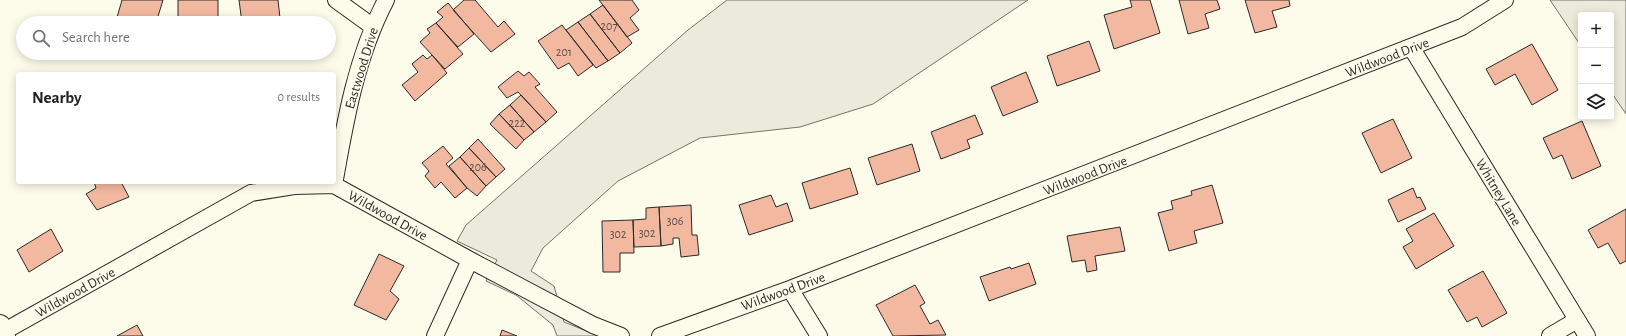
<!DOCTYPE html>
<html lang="en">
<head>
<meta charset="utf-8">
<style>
  body { margin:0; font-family:"Alegreya Sans",sans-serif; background:#f6f6f6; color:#202124 }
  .controls { position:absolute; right:12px; top:12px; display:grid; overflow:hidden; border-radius:4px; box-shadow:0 2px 10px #0003 }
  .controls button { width:36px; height:36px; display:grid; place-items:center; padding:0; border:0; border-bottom:1px solid #e0e0e0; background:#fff; color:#202124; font:20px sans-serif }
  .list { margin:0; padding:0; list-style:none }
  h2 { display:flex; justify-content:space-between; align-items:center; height:52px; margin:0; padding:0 16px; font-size:17px }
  h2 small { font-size:13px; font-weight:400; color:#757577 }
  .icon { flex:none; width:22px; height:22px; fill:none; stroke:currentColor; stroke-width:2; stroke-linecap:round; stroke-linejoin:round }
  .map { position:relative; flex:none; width:1626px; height:336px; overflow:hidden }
  .search { position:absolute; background:#fff; box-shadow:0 2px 10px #0003; left:16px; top:16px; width:320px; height:44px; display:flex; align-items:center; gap:10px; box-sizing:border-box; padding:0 14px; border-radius:22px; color:#757577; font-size:15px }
  .panel { position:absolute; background:#fff; box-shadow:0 2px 10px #0003; left:16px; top:72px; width:320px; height:112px; border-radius:4px }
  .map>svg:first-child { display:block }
  .green { fill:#ecebdb; stroke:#74746e }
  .building { fill:#f2b8a0; stroke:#2b2b2b }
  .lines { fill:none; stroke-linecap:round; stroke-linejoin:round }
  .minor-casing { stroke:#2b2b2b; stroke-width:18 }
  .tertiary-casing { stroke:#2b2b2b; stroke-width:22 }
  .minor { stroke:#fdfbea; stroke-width:16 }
  .tertiary { stroke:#fdfbea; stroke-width:20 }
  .labels { text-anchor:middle; stroke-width:3; stroke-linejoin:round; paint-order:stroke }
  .number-label { font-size:12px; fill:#5d4e48 }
  .street-label { font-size:14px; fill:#2b2b2b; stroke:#fdfbea }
</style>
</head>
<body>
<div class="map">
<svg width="1626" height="336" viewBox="0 0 1626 336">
  <rect width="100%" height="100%" fill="#fdfbea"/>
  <path class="green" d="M727,0H1028L873,104L800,127L700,138L618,181L543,248L531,271L554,286L564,322L599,336H557L553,325L516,295L486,281L497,260L457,241L466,225L688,30Z
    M1550,0H1626V114L1611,92V15H1581V46Z"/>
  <path class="building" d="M122,0H163L156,23H122L116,21Z
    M178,0H218V23H178Z
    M239,0H278L280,18L242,23Z
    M464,0H475L498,27L504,21L515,34L491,52L453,10Z
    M599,0H632L639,10L630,18L639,30L627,37Z
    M1130,0H1150L1160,33L1114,49L1104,15L1132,7Z
    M1179,0H1217L1220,9L1205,14L1209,28L1188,34Z
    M1245,0H1289L1290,6L1272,11L1277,27L1255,33Z
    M448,3L474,34L458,47L436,23L443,17L437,12Z
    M603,5L632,43L620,53L590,14Z
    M590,14L620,53L608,61L578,22Z
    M578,22L608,61L596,68L566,30Z
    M436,23L463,54L445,69L420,42L430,33L427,29Z
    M562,25L593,65L578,76L569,63L558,69L538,41Z
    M1089,41L1100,71L1057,86L1047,56Z
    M1532,44L1558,90L1532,105L1515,74L1495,85L1486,69Z
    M423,55L427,59L432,55L447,73L415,101L402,85L418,72L412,64Z
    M518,71L524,76L529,72L540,84L535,87L557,112L546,122L518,92L507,98L498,87Z
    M1026,72L1038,102L1003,116L991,87Z
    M521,95L546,122L534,132L510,105Z
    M510,105L534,132L524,140L499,114Z
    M499,114L524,140L516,149L490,124Z
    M975,115L983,134L967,140L970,148L941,159L931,132Z
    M1393,119L1412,158L1381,173L1362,133Z
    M1582,121L1601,166L1572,179L1562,155L1553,159L1543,138Z
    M478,139L505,169L496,177L469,148Z
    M912,144L920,171L877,185L868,158Z
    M443,146L453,158L446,164L467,188L455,198L441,182L435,188L425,176L429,171L422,163Z
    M469,148L496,177L486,186L460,157Z
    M460,157L486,186L477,196L467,188L449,166Z
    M850,168L858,194L810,209L802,183Z
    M94,182H121L129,197L97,210L86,194L96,188Z
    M1212,185L1223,223L1194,231L1197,243L1169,251L1158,213L1173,209L1171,201L1192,195L1191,191Z
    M1413,188L1417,198L1420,197L1426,209L1398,222L1388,200Z
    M771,195L776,207L787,203L793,221L749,235L739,205Z
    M691,205L692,235H697L699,255L681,257L679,238H673V244L661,246L659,207Z
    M659,207L661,246L634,247L633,220L646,219V208Z
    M1626,209V261L1620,264L1608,243L1598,248L1588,230Z
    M1434,213L1454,246L1416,269L1403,247L1413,241L1406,229Z
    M633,220L634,253H620V272H603L602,221Z
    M1120,227L1125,251L1095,256L1097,270L1087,272L1085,260L1072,262L1067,236Z
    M51,229L63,251L29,272L17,250Z
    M379,254L404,266L390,291L399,299L386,320L354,305Z
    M1029,263L1036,284L989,301L980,277L1010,267L1011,269Z
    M1483,271L1507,313L1482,327L1477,317L1467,322L1448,290Z
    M915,285L925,303L920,306L930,324L938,320L946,335L893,336L876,305Z
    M137,325L143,336H117Z
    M502,330L517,336H500Z"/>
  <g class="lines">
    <defs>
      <path id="minor" d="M336,0L372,26
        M1411,47L1587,336
        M334,185C345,122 356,57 386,0
        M790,289L819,336
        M3,332L251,193L294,186L334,185L470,260L593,325L621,336
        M435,336L470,260
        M660,336L790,289L1462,27L1505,0
        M1550,336L1577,320"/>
      <path id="tertiary" d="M0,325L5,336"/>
    </defs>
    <use href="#minor" class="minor-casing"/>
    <use href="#tertiary" class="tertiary-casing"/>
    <use href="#minor" class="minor"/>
    <use href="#tertiary" class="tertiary"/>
  </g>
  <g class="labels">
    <g class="number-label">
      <text x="609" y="30">207</text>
      <text x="564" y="56">201</text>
      <text x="517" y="127">222</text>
      <text x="478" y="171">206</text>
      <text x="675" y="225">306</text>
      <text x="647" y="237">302</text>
      <text x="618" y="238">302</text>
    </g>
    <g class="street-label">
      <text transform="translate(1387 57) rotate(-21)" y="5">Wildwood Drive</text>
      <text transform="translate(361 68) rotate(-73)" y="5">Eastwood Drive</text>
      <text transform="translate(1085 175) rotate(-21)" y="5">Wildwood Drive</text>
      <text transform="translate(1499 192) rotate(59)" y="5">Whitney Lane</text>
      <text transform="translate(388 215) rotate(29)" y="5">Wildwood Drive</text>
      <text transform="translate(783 291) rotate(-20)" y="5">Wildwood Drive</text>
      <text transform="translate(75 292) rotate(-29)" y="5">Wildwood Drive</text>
    </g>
  </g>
</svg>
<div class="controls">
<button>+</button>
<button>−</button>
<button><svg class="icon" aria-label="layers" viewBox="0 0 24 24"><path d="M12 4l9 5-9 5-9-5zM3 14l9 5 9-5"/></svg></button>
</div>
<div class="search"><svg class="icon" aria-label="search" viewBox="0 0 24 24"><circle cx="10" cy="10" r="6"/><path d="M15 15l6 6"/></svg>Search here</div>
<section class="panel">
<h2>Nearby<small>0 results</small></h2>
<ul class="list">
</ul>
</section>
</div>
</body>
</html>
